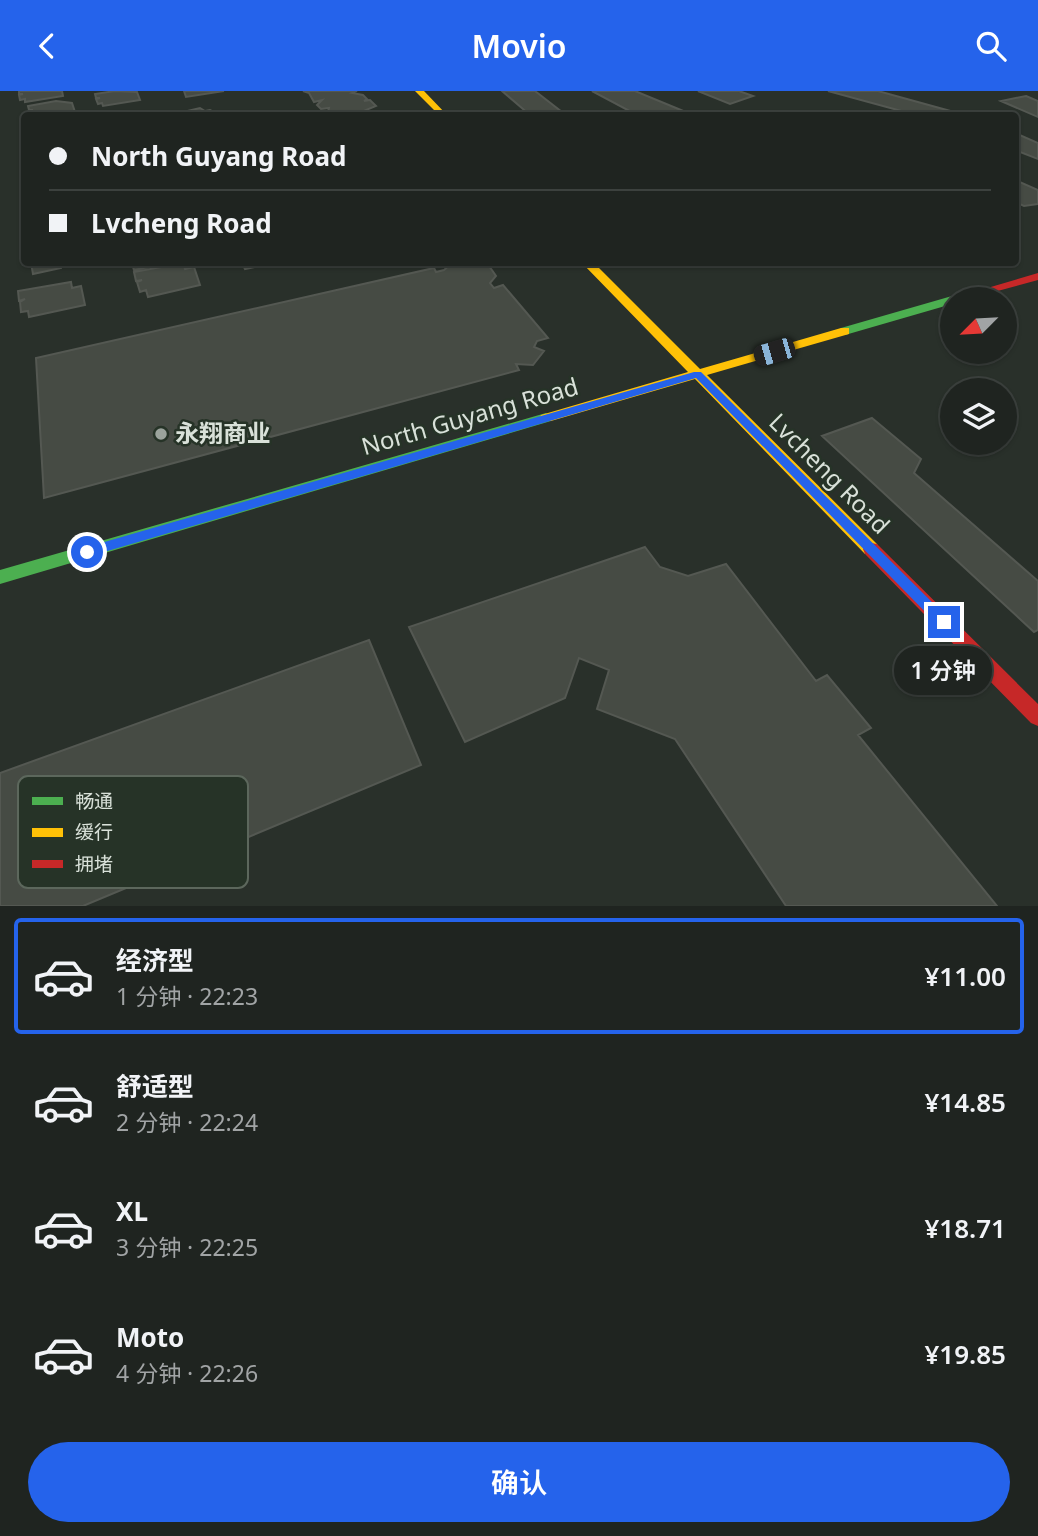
<!DOCTYPE html>
<html lang="zh">
<meta charset="utf-8">
<style>
:root{--surface:#1f2420;--page:#272c29;--text:#f1f3f6;--muted:#a1a4a5;--line:#3c413e;--accent:#2563eb}
body{margin:0;font-family:"Noto Sans","Noto Sans SC",sans-serif;background:var(--page);color:var(--text);height:100vh;display:flex;flex-direction:column;font-size:26px;white-space:nowrap}
*{box-sizing:border-box;margin:0}
p{font-size:23px;color:var(--muted)}
.icon{flex:none;width:38px;height:38px;fill:none;stroke:currentColor;stroke-width:2;stroke-linecap:round;stroke-linejoin:round}
.map{position:relative;height:815px;overflow:hidden}
.side{display:flex;flex-direction:column;background:var(--surface);flex:1}
.side>*{flex:none}
.top-card{position:absolute;left:21px;top:21px;width:998px;height:154px;border-radius:7px;box-shadow:0 2px 5px #0004,0 0 0 2px var(--line);display:grid;align-content:center;height:154px;padding:0 28px;background:var(--surface)}
.needle{width:46px;rotate:246deg}
.controls{position:absolute;left:940px;top:196px;display:grid;gap:14px}
.controls a{display:grid;place-items:center;width:77px;height:77px;border-radius:50%;background:var(--surface);box-shadow:0 2px 5px #0004,0 0 0 2px var(--line);font-size:35px}
.end{position:absolute;width:32px;height:32px;margin:-16px;border:9px solid #2563eb;background:#fff;box-shadow:0 0 0 4px #fff}
.from{border-radius:50%}
.bubble{position:absolute;height:49px;border-radius:24px;background:var(--surface);box-shadow:0 2px 5px #0004,0 0 0 2px var(--line);font-size:23px;font-weight:600;line-height:49px;text-align:center}
.car{position:absolute;width:21px;height:42px;margin:-21px -10px;border-radius:9px;box-shadow:0 0 5px 2px #0007;background:linear-gradient(#222 24%,#8ab4d8 0 40%,#222 0 76%,#8ab4d8 0 86%,#222 0)}
.top-card b{display:flex;align-items:center;gap:24px;height:66px;font-size:26px}
.top-card b+b{border-top:2px solid var(--line)}
.top-card i{width:18px;height:18px;background:var(--text)}
ul{padding:12px 0 0;list-style:none}
li{display:flex;align-items:center;gap:21px;height:116px;margin:0 14px 10px;padding:0 14px;border:4px solid transparent;border-radius:7px}
li div{flex:1}
li b{display:block;font-size:26px}
li em{font-style:normal;font-weight:600}
li.on{border-color:var(--accent)}
li>.icon{width:63px;height:63px;stroke-width:1.5}
.action{display:flex;gap:14px;margin-top:auto;padding:14px 28px}
.action a{flex:1;height:80px;border-radius:42px;background:var(--accent);color:#fff;font-size:28px;font-weight:600;line-height:80px;text-align:center}
header{display:flex;justify-content:space-between;align-items:center;height:91px;padding:0 28px;background:var(--accent);color:#fff;font-size:32px;font-weight:600}
.map>svg:first-child{display:block}
.building{fill:#464b44;stroke:#545852;stroke-width:2}
.lines{fill:none;stroke-linecap:round;stroke-linejoin:round}
.fast{fill:#4caf50;fill-rule:evenodd}
.slow{fill:#ffc107;fill-rule:evenodd}
.jam{fill:#c62828;fill-rule:evenodd}
.route{fill:#2563eb}
.poi-dot{fill:#9ba39c;stroke:#263327;stroke-width:2.5}
.labels{text-anchor:middle;stroke-width:5;stroke-linejoin:round;paint-order:stroke}
.street-label{font-size:24px;fill:#d9e1d9;stroke:#263327}
.poi-label{font-size:24px;font-weight:bold;fill:#d9e1d9;stroke:#263327;text-anchor:start}
.key{fill:#263327;stroke:#5c675c;stroke-width:2}
.key-label{font-size:19px;fill:#d9e1d9}
</style>
<header><svg class="icon" aria-label="back" viewBox="0 0 24 24"><path d="M15 5l-7 7 7 7"/></svg>Movio<svg class="icon" aria-label="search" viewBox="0 0 24 24"><circle cx="10" cy="10" r="6"/><path d="M15 15l6 6"/></svg></header>
<div class="map">
<svg width="1038" height="815" viewBox="0 0 1038 815">
<rect width="100%" height="100%" fill="#29302a"/>
<path class="building" d="M19,0h43l1,5 -38,6v-3l-5,1 -1,-5 4,-1h-4z
M115,0l22,1 3,8 -37,6 -1,-3 -4,1 -2,-5 4,-1h-4l-1,-4z
M184,0h40l-38,6z
M303,0h54l-5,2 11,2 4,4 -3,2 6,-1 6,6 -17,7 -32,2 -2,-2 3,-1 1,-4 -8,1 -4,-4 5,-5 -8,2 -5,-9z
M502,0h33l27,21 -32,3z
M592,0h43l58,24h-56z
M698,0h41l14,5 -23,8z
M828,0h50l87,24h-49z
M1026,5l12,5v16l-37,-16z
M56,10l16,2 3,9 -45,3 -1,-4 4,-1h-4l-1,-4z
M200,17l5,3 5,-1 10,5h-50z
M1015,42l23,10v16l-23,-9z
M1015,89l23,10v14l-14,2 -9,-4z
M31,172h39l-9,1v4l-28,6z
M125,172h43l-34,7 -2,-6 -6,2z
M183,172l2,6 9,-2 6,18 -52,12 -2,-7 -6,2 -3,-10 5,-2 -6,1 -2,-9z
M235,172h39l-29,6 -3,-6 -6,2z
M452,172h35l9,13 -6,7 4,5 9,-3 45,53 -11,3 -3,6 10,4 -11,14 -17,-1 3,6 -475,128 -8,-140 398,-90 2,4 8,-2z
M71,191l1,6 9,-2 4,19 -56,12 -1,-6 -7,1 -1,-10 5,-3 -6,2 -1,-10z
M872,327l49,41 -7,14 124,108v49l-4,2 -212,-196z
M645,456l15,20 28,9 38,-12 90,117 11,-6 44,53 -13,7 139,171h-211l-111,-167 -78,-30 12,-39 -30,-12 -14,40 -100,44 -56,-115z
M369,549l52,125 -338,141h-83v-133z"/>
<g class="lines">
<path class="fast" d="M952,205l5,3h-5v5l-107,31 -6,-4 2,-3z
M546,322l7,5 -2,3 -551,163v-14z"/>
<path class="slow" d="M415,0h9l23,24h-8z
M582,172h12l106,106 141,-41h8v6l-142,41 170,169 2,5 -2,5h-12l-170,-175 -144,42h-10l-2,-3 2,-3 147,-43z"/>
<path class="jam" d="M1038,182v7l-70,19h-16v3l-2,-3z
M871,452l6,1 161,160v22l-7,-3 -166,-169 -2,-5 2,-5z"/>
</g>
<path class="route" d="M694,281h7l247,246v8h-9l-243,-248 -609,179 -6,-5 6,-5z"/>
<circle class="poi-dot" cx="161" cy="343" r="7"/>
<g class="labels">
<g class="street-label">
<text transform="translate(470 326) rotate(-16)" y="8">North Guyang Road</text>
<text transform="translate(829 383) rotate(45)" y="8">Lvcheng Road</text>
</g>
<g class="poi-label">
<text x="175" y="351">永翔商业</text>
</g>
</g>
<rect x="18" y="685" width="230" height="112" rx="10" class="key"/>
<rect x="32" y="706" width="31" height="8" fill="#4caf50"/>
<rect x="32" y="737" width="31" height="9" fill="#ffc107"/>
<rect x="32" y="769" width="31" height="8" fill="#c62828"/>
<g class="key-label">
<text x="75" y="717">畅通</text>
<text x="75" y="748">缓行</text>
<text x="75" y="780">拥堵</text>
</g>
</svg>
<div class="controls">
<a><svg class="needle" viewBox="-14 -14 28 28"><path d="M0-13l5 13h-10z" fill="#e53935"/><path d="M0 13l5-13h-10z" fill="#a1a4a5"/></svg></a>
<a><svg class="icon" aria-label="layers" viewBox="0 0 24 24"><path d="M12 4l9 5-9 5-9-5zM3 14l9 5 9-5"/></svg></a>
</div>
<i class="end from" style="left:87px;top:461px"></i>
<i class="end" style="left:944px;top:531px"></i>
<div class="bubble" style="left:894px;top:555px;width:98px">1 分钟</div>
<i class="car" style="left:774px;top:261px;rotate:254deg"></i>
<div class="top-card">
<b><i class="from"></i>North Guyang Road</b>
<b><i></i>Lvcheng Road</b>
</div>
</div>
<section class="side">
<ul>
<li class="on"><svg class="icon" aria-label="car" viewBox="0 0 24 24"><path d="M5 17H2v-5l4-1 3-4h7l3 4 3 1v5h-3M9 17h6M6 11h13"/><circle cx="7" cy="17" r="2"/><circle cx="17" cy="17" r="2"/></svg><div><b>经济型</b><p>1 分钟 · 22:23</p></div><em>¥11.00</em></li>
<li><svg class="icon" aria-label="car" viewBox="0 0 24 24"><path d="M5 17H2v-5l4-1 3-4h7l3 4 3 1v5h-3M9 17h6M6 11h13"/><circle cx="7" cy="17" r="2"/><circle cx="17" cy="17" r="2"/></svg><div><b>舒适型</b><p>2 分钟 · 22:24</p></div><em>¥14.85</em></li>
<li><svg class="icon" aria-label="car" viewBox="0 0 24 24"><path d="M5 17H2v-5l4-1 3-4h7l3 4 3 1v5h-3M9 17h6M6 11h13"/><circle cx="7" cy="17" r="2"/><circle cx="17" cy="17" r="2"/></svg><div><b>XL</b><p>3 分钟 · 22:25</p></div><em>¥18.71</em></li>
<li><svg class="icon" aria-label="car" viewBox="0 0 24 24"><path d="M5 17H2v-5l4-1 3-4h7l3 4 3 1v5h-3M9 17h6M6 11h13"/><circle cx="7" cy="17" r="2"/><circle cx="17" cy="17" r="2"/></svg><div><b>Moto</b><p>4 分钟 · 22:26</p></div><em>¥19.85</em></li>
</ul>
<div class="action"><a>确认</a></div>
</section>
